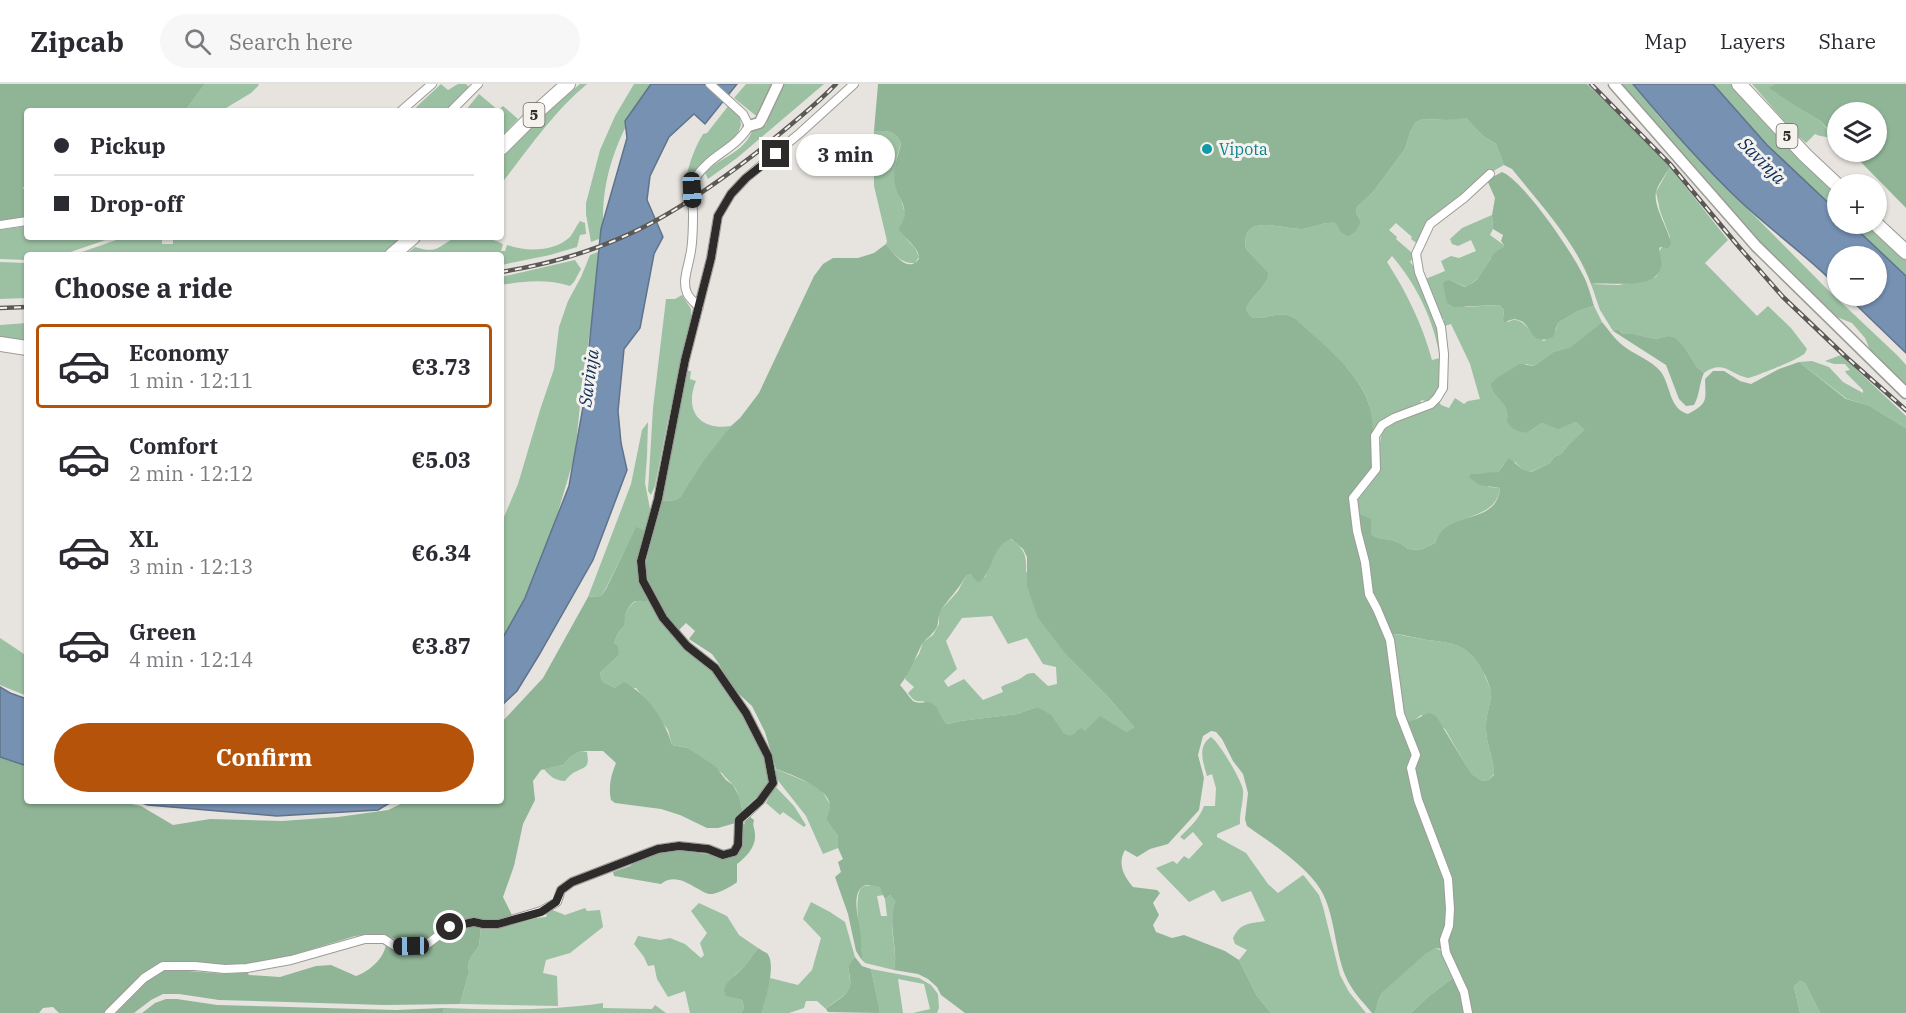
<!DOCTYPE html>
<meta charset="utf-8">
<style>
:root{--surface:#fff;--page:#f7f7f7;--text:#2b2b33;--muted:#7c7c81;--line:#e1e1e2;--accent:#b45309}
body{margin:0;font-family:"IBM Plex Serif",serif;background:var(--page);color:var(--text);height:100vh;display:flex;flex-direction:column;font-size:22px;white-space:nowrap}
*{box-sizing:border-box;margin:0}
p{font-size:20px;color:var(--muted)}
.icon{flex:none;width:33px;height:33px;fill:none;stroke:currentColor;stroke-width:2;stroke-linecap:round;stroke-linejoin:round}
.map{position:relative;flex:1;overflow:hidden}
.details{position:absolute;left:24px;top:168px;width:480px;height:552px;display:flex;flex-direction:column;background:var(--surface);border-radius:6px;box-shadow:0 2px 4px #0004}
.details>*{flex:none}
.hud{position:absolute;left:24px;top:24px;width:480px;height:132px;border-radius:6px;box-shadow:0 2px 4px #0004;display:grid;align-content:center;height:132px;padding:0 30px;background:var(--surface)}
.buttons{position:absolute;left:1827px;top:18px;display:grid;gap:12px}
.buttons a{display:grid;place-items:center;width:60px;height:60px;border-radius:50%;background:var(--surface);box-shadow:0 2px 4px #0004;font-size:30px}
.end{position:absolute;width:27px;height:27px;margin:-14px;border:8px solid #2d2c2a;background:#fff;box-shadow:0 0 0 3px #fff}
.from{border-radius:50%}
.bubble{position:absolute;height:42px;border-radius:21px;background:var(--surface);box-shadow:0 2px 4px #0004;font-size:20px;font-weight:800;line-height:42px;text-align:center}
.car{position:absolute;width:18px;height:36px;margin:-18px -9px;border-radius:8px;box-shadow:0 0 4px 2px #0007;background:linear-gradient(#222 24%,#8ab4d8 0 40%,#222 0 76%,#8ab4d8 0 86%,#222 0)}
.hud b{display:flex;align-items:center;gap:21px;height:57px;font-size:22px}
.hud b+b{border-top:2px solid var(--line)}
.hud i{width:15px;height:15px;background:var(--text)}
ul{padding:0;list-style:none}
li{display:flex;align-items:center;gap:18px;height:84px;margin:0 12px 9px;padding:0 18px;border:3px solid transparent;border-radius:6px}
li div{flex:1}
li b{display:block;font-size:22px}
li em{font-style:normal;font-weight:800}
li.current{border-color:var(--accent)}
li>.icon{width:54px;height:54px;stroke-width:1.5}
h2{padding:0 30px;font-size:27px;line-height:72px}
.button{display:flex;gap:12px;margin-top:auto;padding:12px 30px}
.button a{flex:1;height:69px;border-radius:36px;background:var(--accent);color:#fff;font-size:24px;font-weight:800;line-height:69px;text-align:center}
header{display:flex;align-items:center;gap:36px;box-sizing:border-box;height:84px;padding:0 30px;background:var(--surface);border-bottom:2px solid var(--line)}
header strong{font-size:28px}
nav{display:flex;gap:33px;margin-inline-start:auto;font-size:21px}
.search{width:420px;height:54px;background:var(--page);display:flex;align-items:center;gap:15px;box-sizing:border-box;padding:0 21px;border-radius:33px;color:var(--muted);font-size:22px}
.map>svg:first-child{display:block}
.green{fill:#9bc0a2;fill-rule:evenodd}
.forest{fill:#8fb596;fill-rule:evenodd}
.water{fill:#7791b3;stroke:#61738a;stroke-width:1.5}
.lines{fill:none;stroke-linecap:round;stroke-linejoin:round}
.minor-casing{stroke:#9e9b96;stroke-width:10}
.tertiary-casing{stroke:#9e9b96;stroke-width:13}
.primary-casing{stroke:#9e9b96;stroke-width:16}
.minor{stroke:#fff;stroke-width:8}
.tertiary{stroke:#fff;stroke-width:10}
.primary{stroke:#fff;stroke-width:14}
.rail-casing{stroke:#5a5956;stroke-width:4.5}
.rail{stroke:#f5f1ed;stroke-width:2;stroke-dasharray:7;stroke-linecap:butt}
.route{stroke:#2d2c2a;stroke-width:8}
.culture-dot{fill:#0f9aa8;stroke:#f5f1ed;stroke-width:2}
.labels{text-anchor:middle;stroke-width:6;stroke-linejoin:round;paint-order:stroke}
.shield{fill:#f5f1ed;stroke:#696764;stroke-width:1.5}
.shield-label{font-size:15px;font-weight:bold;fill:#2d2c2a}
.culture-label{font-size:16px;fill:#0d838f;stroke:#f5f1ed;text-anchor:start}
.water-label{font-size:18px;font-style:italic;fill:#0b2f5b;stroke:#f5f1ed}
</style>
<header>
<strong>Zipcab</strong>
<div class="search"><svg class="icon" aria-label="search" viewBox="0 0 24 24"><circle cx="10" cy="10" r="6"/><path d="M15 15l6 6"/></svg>Search here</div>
<nav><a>Map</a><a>Layers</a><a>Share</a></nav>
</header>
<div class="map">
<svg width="1906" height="929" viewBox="0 0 1906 929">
<rect width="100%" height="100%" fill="#e7e4df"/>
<path class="green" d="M205,0h53l1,1 -8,8 -30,18h-36z
M441,0l7,6 10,-6h8l4,4 -22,23h-36z
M580,0h7c-34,28 -59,66 -86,100v-25l40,-41z
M634,0h19c-34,44 -55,97 -49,153l-13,5 -5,-28v-11l14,-53 15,-34z
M746,0h30l-17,31h-4l-21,-17z
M779,0h45l-87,74 -29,21 -3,-6c15,-16 39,-20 47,-42l14,-6z
M1617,0h16l28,35 57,60 109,110 71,67 8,9v20l-35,-33 -6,-14 -13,-15 -15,-6 -2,1 -43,-40z
M1713,0h20l104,108v19l-70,-66z
M1752,0h23l-5,4 28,20 21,12 18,20c-8,-4 -14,-2 -22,-6l-9,9 -15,-14z
M479,10l19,16 5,-4 15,13 -17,18v-26h-36z
M729,21l10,9 2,11 -3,8 -5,8 -10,6 -33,44 -8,6c4,-21 9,-44 21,-63l4,-1z
M1454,34h12l17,18 13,8 8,21 -16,9 -57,48 -8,10 -4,13 -8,-6 1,-2 -16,-14 -7,7 8,7 -1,2 15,13 2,6 -3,4 5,6c8,18 18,37 23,56 5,16 10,54 2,69 -2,5 -6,7 -10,9l-8,-2 -2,2 2,2 -4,3c-23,9 -40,12 -40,42 -10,-10 -5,-36 -11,-50 -12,-31 -48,-57 -71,-80 -18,-12 -29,3 -45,-2l-5,-8c6,-14 21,-22 23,-36l-23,-24c-6,-38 38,-19 56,-20 10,-1 24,-8 33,-6l6,10 7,4c8,-4 10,-7 13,-15l-5,-9 1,-6 16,-15 32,-43 5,-17 6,-10 7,-3 23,1zM1392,172c25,29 42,65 48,102l-8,2c-10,-36 -25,-67 -45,-98z
M874,47c13,0 21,-1 27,12l-4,14 -3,21 11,35 -1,8 -5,10 16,17 4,9 -4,6c-14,1 -21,-9 -29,-19l1,-3 -13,-55z
M1670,83l58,73 -23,23 52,53 11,-10 23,22 16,21c-2,4 -2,5 -6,7 -5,4 -49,22 -53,22 -18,-3 -24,-19 -44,-5l-7,-6 -12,-19 -18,-12 -12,3 -21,-5h-11l-5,-5 -5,2 -13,-21 -9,-26 28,1 37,-8c6,-9 6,-16 3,-26l11,-14 -10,-26 -4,-19z
M1492,131l1,14 -3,6 14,10 -1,4 -13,10 -7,14 -13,12 -4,2 -16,-7 15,27 34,-2 5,5 -1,9 5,3c16,-9 22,15 36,19l12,-11 2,-7 20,-12 16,-5 8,16 -30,25 -19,5 -19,14 -8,-2 -22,39 4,6 1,6 18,18 15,-10 16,5 18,-6 10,8 -17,14 -8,10 -7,3 -4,6 -20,9 -8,-3 -7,-7 -11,2 -6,8 -3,1 -24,1 18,13 11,1c-4,36 -55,23 -65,55l-15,7 -12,-1c-16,-14 -24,-6 -37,-15l-1,-15 -16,-8 5,-17 18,-24 4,-34 3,-6 7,-9 48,-20 2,4 8,3 6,-10 9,6 4,-3 12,-2 -10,-35 -19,-40 -9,3 -1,-4 3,-1v-3l-4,1 -17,-40 22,-9 -4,-10 10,-5 8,2 17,-7 -5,-11 -13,6 -6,-2 -2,-5 12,-11z
M580,137l5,2 1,11 -6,1 -3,12 -27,8 -49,10v-10h-96l10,-8c27,9 25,-6 45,-10 15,-3 30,1 43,7l-2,7h4l2,-6c19,7 47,7 63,-8 4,-5 6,-11 10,-16z
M1851,140h19l36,34v18z
M27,142v11h87l-52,18h-35v5l-27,-1v-29z
M125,153h37v7h11v-7h231l-20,18h-311z
M598,168v24l-16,109 -7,70 -29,97 -13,34 -32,59v-121l17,-40 22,-74 14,-41 5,-42 9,-26 13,-24 9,-22z
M575,176l6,9 -7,13 -4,4c-23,-7 -45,-5 -69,-1v-8z
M0,178l27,1v35l-27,1z
M682,211l9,14v10l-23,101 -13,66 -4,9 -3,-4 5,-83 13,-109h9z
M27,239v21l-27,-4v-15z
M1841,271l65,61v12l-38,-23 -21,-6 -48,-37 13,-1 17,6 14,15 20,11v-3l-17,-17 -1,-2 5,-1 -5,-6h-11l-9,-3z
M688,287h3l-1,8 6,2c-12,29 3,50 35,45l-50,70 -5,4 -15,1 15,-83z
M648,338l-1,34 -2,27 5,26 -4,22 -10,-3 -30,60 -5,8 -13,1 43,-113 11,-54z
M1010,455c14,9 17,16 16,32l43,87 39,39 26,30 -8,5h-51l-5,5 -6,-4 -7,-9 -20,-17 -20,7 -57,7 -12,3c-8,-5 -17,-16 -25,-23 -8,1 -10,-1 -15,-8l6,-6 -9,-8 4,-12 10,-13 4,-12 10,-7 6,-11v-12l19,-21 8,-15 5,-2 14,3c6,-13 11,-33 25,-38zM992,532l16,28 19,-6 16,26 13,3 1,17 -9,2 -14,-13c-10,0 -10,5 -19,8 -5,2 -9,3 -14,6l2,5 -20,8 -19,-21 -16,8 -4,-6 13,-12 -11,-28 16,-23z
M648,516l20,31 18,15 12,5 50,60 15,36 6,33 -4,12 -5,7 -3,-2 -10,9 1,4 -5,3c-2,-9 -4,-21 -10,-28 -4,-5 -7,-6 -10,-11l-35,-26 -16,-3 -4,-15 -32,-42h-21l-13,-7 -2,-8 19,-18 -5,-12 4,-10 7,-8c-1,-10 2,-18 11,-24l10,1z
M1395,550c11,2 22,4 32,6 28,3 42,5 56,32 3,6 7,14 8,21 0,11 -5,21 -5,32 -1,17 8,33 8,49l-6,6 -6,1 -10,-7 -8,-12 -19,-33 -24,-14c-6,5 -9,8 -17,4l-13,-84z
M0,554l27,18v40l-27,-11z
M1211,653c8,5 31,44 32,53 1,11 -4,23 -3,34l-23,10v3l29,16 22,31 10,9 25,-18 2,2 14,18 4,12 17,68 9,17 17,21h-95l-14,-17 -18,-36 8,-10 -12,-6 -2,-6c8,-16 16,-14 32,-17l-14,-30 -29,11 -8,-12 -25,12 -33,-34 17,-7 4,3 7,-8 5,3 14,-15 -10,-12 -9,8 -4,-3c10,-10 19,-18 24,-31h11l1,-18 -4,-14 -5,2c-4,-14 -10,-30 4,-39z
M581,667l6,1c2,14 1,14 -10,19 -5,2 -9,6 -12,10 -9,0 -16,-5 -21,-12l19,-4 7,-8z
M776,685l38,16 8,6 9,15 -5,14 12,16v12l-15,6 -17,-38 -30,-38z
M775,702l19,20 12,19 -2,2 -21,-15 -3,3 -14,-12z
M872,801l8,3 4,7 -7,1 4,20h6l-2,-17 5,-4 7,6c-12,23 2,46 -3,69l-29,-7 -4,-4 2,-2c-3,-11 -9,-57 -3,-67 2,-5 7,-4 12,-5z
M811,818l19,10 15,10 10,35c-11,12 -4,16 -5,28 -2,12 -17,16 -24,24l-9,-8h-11l-2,7 -15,5h-27l8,-35 28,7 14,-15 9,-32 -18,-19z
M699,819l28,13 12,19 19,13 -14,19 -9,8 -8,21 15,4 2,8 -3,5h-51l-5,-22 -17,6 -11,-18 -3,-14 -6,1 -4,-9 -10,-13 4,-8 22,4 10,-2 15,6 16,14 3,-3 -4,-12 7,-10 -16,-22z
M585,824l2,3 13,-1 3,17 -33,26 -24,7 -3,13 14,3 1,30 -98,-2 9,-32 -1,-8 3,-7 8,-11 2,-19h21l33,-9 11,-1 1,-2 -3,-1 6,-5 15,6z
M1436,864c12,5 18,17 18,29l-25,19 -18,17h-36c3,-8 2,-12 7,-20l43,-40z
M871,885l48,9 12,7 7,9 1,14 -2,5h-24l17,-4 -6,-25 -26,-5 5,34h-24l1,-2z
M1800,897l5,2 15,30h-20l-6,-27z
M603,919v5l49,1 3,-4 11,8h-223l1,-5c53,2 106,3 159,-5z"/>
<path class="forest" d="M0,0h205l-20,27h-158v72l-4,5 4,6v24l-27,4z
M878,0h709l65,62 18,21c-4,7 -12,17 -14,25 -3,15 13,37 15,52l-3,4 -8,-1 -1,3c15,45 -44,31 -68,34 -16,-43 -50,-79 -79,-115l-8,-4 -8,-21 -13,-8 -17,-18 -20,2 -23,-1 -7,3 -6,10 -5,17 -32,43 -16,15 -1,6 5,9c-3,8 -5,11 -13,15l-7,-4 -6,-10c-9,-2 -23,5 -33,6 -18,1 -62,-18 -56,20l23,24c-2,14 -17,22 -23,36l5,8c16,5 27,-10 45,2 24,23 58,48 71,80 8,20 6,48 8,69l-15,19 -6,24 17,8v15c13,9 21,1 37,15l12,1 15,-7c11,-35 62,-16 65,-55l-21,-3 -10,-8 2,-3 27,-2 11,-14 13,11 9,3 19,-9 4,-6 7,-3 8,-10 16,-14 -9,-8 -18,7 -16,-6 -15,10c-10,-2 -15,-3 -20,-12 5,-18 -14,-22 -16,-37l7,-7 22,-13 14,2 19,-14 18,-5 31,-25c6,7 12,16 19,22 11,10 31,16 40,28 10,14 8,37 27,42 19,-11 18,-11 17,-35l8,-8h11l16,10 11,3 28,-15 20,-7 47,37 22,6 38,23v585h-86l-15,-30 -5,-2 -6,5 6,27h-389l18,-17 25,-19v-11l-13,-17 -5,-1 -11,6 -43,39c-5,8 -4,12 -7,20h-3c-10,-12 -21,-23 -27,-38 -10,-25 -10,-57 -22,-81 -12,-25 -53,-52 -76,-68l-2,-7 3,-26 -5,-19 -10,-13 -11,-22 -6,-7 -5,-1 -8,5 -5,19 6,23 -5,32 -31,34 -18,5 -13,8 -12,-7c-8,14 -1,26 8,37l24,3 3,3 -7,10 6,12 -6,10 3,7 16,6 12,-3 41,16 14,9 18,36 14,17h-306l-24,-18 -4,-8 -9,-8 -10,-5 -24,-4c5,-23 -8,-46 2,-69l-6,-6 -5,4 -5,-11c-5,-2 -13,-5 -18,-1 -12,10 -1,39 -1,52 0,6 0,11 2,18l-2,2 -5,-8 -8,-37 -13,-37 6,-5 -3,-10 5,-3 -5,-11v-12l-12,-16c1,-4 4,-10 4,-14 0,-18 -40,-32 -54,-37l-11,-37 -13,-26 -23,-21 -10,-21 -7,-10 -23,-15 6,-8 -9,-8 -8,8 -10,-10 -18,-32 -5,-23 16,-65 15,-1 5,-4 24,-37 26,-33 9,-8 19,-25 55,-117 9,-12 10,-6h25l16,-5 12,-9c6,7 19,27 30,18 4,-3 3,-5 2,-9 -4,-9 -13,-15 -19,-22v-3c15,-20 -5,-31 -5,-51 0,-12 5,-23 7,-34 -6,-13 -14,-12 -27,-12zM1011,455l12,10 4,8v29l11,32 31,40 39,39 26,30 -8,5 -26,-16 -15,15 -4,-3 -11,8 -6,-3 -13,-18 -14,-8 -20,7 -57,7 -12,3c-9,-5 -8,-15 -15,-20 -6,-4 -14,1 -20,-3 -4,-4 -9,-12 -13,-16 8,-9 16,-29 22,-41 4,-6 10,-8 15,-17 2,-6 1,-12 4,-17 9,-13 17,-20 25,-34l5,-2 6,8 4,-1c12,-12 12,-36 30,-42zM1395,550c11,1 21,4 32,6 28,3 42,5 56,32 4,6 7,14 8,21 0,11 -5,21 -5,32 -1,17 8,33 8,50l-6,5 -6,1 -10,-7 -8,-12 -28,-46 -7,-3c-10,3 -15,11 -25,6l-13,-84z
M1775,0h131v124l-55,-56h25v-40h-38l-1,26 -18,-18 -21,-12 -29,-20z
M1502,88c22,9 70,80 81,103 5,9 8,21 11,31l-16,5 -20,12 -5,14c-24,11 -20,-14 -35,-17 -4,-2 -9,1 -14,2l-1,-3 1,-9 -5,-5 -45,2 -7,-4 -4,-19 2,-3 5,-1 15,7c22,-8 22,-35 38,-39l1,-3 -3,-4 2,-6 -10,-6 -1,-14 3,-17 -8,-18z
M1618,245l5,5h11l21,5 12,-3 8,2 10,10 12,19 7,6c-5,11 -4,21 -10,32l-8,1 -7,-7 -13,-34 -53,-34z
M636,443l10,4 -5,50 7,19 -2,2 -11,-1c-8,6 -11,14 -10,24l-7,8 -4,10 4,4 1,8 -19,18 2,8 13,7 9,-6c23,12 41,38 48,63l16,3 28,19 10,13 7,5 6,11 4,17 -4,9 -21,6h-11l-27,-13 -19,-6 -46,-6 -4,-3c-3,-13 0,-25 5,-37l-13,-12h-22l-11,6 -7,8 -22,5 -8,11 2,19 -12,24 -9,42 -11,31 11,22 -9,2h-39l-44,22h-15l-26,-9h-9l-17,2 -85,26 -44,5 -62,-3 -60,49h-45l-6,-6 -10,1 -4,5h-39v-260l27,10v38h91l23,5 32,19 37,-6 72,2 56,-4 50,-7 19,-9h94v-78l42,-45 45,-81 13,-1 5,-7z
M749,732l5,4c-2,7 1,8 1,15 1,12 -9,22 -18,29v18c-4,4 -20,12 -26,12 -12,0 -32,-25 -50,-10l-47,-8 -1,-4 17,-6 15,-11 29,-6 44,7 23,-12c3,-11 0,-19 8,-28z
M461,843h20l-2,19 -8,11 -3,7 1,8 -9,32 -76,1 -165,-5 -40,-6h-16l-12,6 -17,13h-20l31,-31 17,-11h27l37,3 21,-2 2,3 31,2 36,-11 15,-1 25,11c14,-5 29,-18 30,-33l22,7h12l10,-5 17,-13z
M758,864c0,0 8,5 9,5 10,11 -2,47 -5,60h-21l3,-5 -2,-8 -16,-4 -2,-6 3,-7 17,-16z
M855,873l7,9 9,3 9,42 -1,2 -51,-1 -2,-3c8,-8 21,-11 24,-24 2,-12 -7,-16 5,-28z
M166,915h11l40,6 179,5 48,-2 -1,5h-301l13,-10z"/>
<path class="water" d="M651,0h86l-32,40 -11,-10 -25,23 -19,39 -3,24 16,37 -9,17 -14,74 -16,21 -6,62 3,32 6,27 -34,90 -54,95 -22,36 -16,15v-65l24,-43 44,-112 14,-79 18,-178 26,-91 -2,-17z
M1633,0h80l54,61 70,66 1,13h13l55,52v77l-59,-57h29v-40h-38l-1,30c-30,-30 -65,-55 -96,-84 -39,-37 -74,-77 -108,-118z
M0,603l10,6 17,6v67l-27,-9z
M136,717h257l-15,9 -101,6 -129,-11z"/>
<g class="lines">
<g class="minor-casing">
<path id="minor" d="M401,27l31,-27
M451,27l27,-27
M0,141l27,-4
M699,223c-4,-4 -10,-9 -12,-14 -5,-11 1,-26 3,-37 3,-13 3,-29 3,-42 0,-13 -4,-25 3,-37 14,-22 40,-28 53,-51l-6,-12 -33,-30
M109,929l35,-35 19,-12h32l30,3 22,-1 44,-8 74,-21h19l11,7 31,-1 24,-18 24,-5 9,2h15l43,-13 16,-9 4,-12 11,-8 86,-33 21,-3 29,3 15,6 11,-3 4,-7 1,-24 21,-20 13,-18 -5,-27 -22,-43 -31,-45 -28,-22 -24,-28 -20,-37 -2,-20 17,-62 27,-139 26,-102 7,-42 13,-22 15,-16 54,-45 54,-49
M1468,929l-4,-21 -18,-39 -2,-13 5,-14 1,-17 -2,-30 -30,-79 -7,-32 5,-13 -16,-41 -10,-74 -13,-31 -8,-15 -4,-32 -8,-31 -4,-33 23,-29 -1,-33 7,-11 12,-7 37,-14 6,-6 6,-10 1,-34 -3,-27 -22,-55 -3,-18 14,-30 34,-26 26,-24"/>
</g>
<g class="tertiary-casing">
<path id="tertiary" d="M1614,0l142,162 150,147
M749,42l10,-3 2,-3 17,-36"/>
</g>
<g class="primary-casing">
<path id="primary" d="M1739,0l66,71 33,31
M501,64l38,-38 29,-26
M1876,140l30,28
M392,171l21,-18
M0,260l27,4"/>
</g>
<use href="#minor" class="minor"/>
<use href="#tertiary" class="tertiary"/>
<use href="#primary" class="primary"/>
<g class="rail-casing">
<path id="rail" d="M1591,0l79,80 69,83 44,50 62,59 61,54
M501,188c106,-17 171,-54 255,-119 27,-22 56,-44 80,-69
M0,224l27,-1"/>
</g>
<use href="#rail" class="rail"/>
</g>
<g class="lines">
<path class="route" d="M450,843l24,-5 9,2h15l43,-12 15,-10 5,-12 11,-8 86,-33 21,-3 29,3 15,6 11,-3 4,-7 1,-25 21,-19 13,-18 -5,-27 -22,-43 -31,-45 -28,-22 -24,-28 -20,-37 -2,-20 17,-62 27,-139 26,-102 7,-42 13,-22 15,-16 30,-24"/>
</g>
<circle class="culture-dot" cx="1207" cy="65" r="6"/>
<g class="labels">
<g class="shield">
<rect x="523.5" y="19" width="21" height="24" rx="4.5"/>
<rect x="1776.5" y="40" width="21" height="24" rx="4.5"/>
</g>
<g class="shield-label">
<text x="534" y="36">5</text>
<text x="1787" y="57">5</text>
</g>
<g class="culture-label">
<text x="1219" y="71">Vipota</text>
</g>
<g class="water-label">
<text transform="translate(1762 77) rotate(45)" y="6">Savinja</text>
<text transform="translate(589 294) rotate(-82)" y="6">Savinja</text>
</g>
</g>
</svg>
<div class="buttons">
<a><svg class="icon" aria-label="layers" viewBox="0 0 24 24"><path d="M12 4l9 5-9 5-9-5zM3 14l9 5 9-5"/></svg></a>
<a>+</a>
<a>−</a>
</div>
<i class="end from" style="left:450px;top:843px"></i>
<i class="end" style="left:776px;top:70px"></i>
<div class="bubble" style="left:796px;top:50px;width:99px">3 min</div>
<i class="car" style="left:692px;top:106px;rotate:177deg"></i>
<i class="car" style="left:411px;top:862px;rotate:269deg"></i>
<div class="hud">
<b><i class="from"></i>Pickup</b>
<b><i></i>Drop-off</b>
</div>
<section class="details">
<h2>Choose a ride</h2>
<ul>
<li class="current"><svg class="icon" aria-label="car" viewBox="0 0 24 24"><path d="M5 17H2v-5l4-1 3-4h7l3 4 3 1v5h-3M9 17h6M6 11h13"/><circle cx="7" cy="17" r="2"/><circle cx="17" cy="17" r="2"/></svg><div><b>Economy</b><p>1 min · 12:11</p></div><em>€3.73</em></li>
<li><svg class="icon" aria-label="car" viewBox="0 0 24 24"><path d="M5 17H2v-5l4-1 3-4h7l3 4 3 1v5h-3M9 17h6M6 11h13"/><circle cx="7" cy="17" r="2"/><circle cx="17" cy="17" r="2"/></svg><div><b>Comfort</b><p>2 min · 12:12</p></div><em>€5.03</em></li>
<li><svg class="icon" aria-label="car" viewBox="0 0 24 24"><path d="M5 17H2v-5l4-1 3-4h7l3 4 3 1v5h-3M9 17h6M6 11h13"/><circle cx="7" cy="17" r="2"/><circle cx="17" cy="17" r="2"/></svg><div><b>XL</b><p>3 min · 12:13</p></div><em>€6.34</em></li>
<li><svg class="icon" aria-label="car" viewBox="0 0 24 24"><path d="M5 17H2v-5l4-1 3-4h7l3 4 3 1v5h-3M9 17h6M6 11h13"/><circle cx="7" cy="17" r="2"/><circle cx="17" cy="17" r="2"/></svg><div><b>Green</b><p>4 min · 12:14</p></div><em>€3.87</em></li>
</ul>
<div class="button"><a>Confirm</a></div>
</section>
</div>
